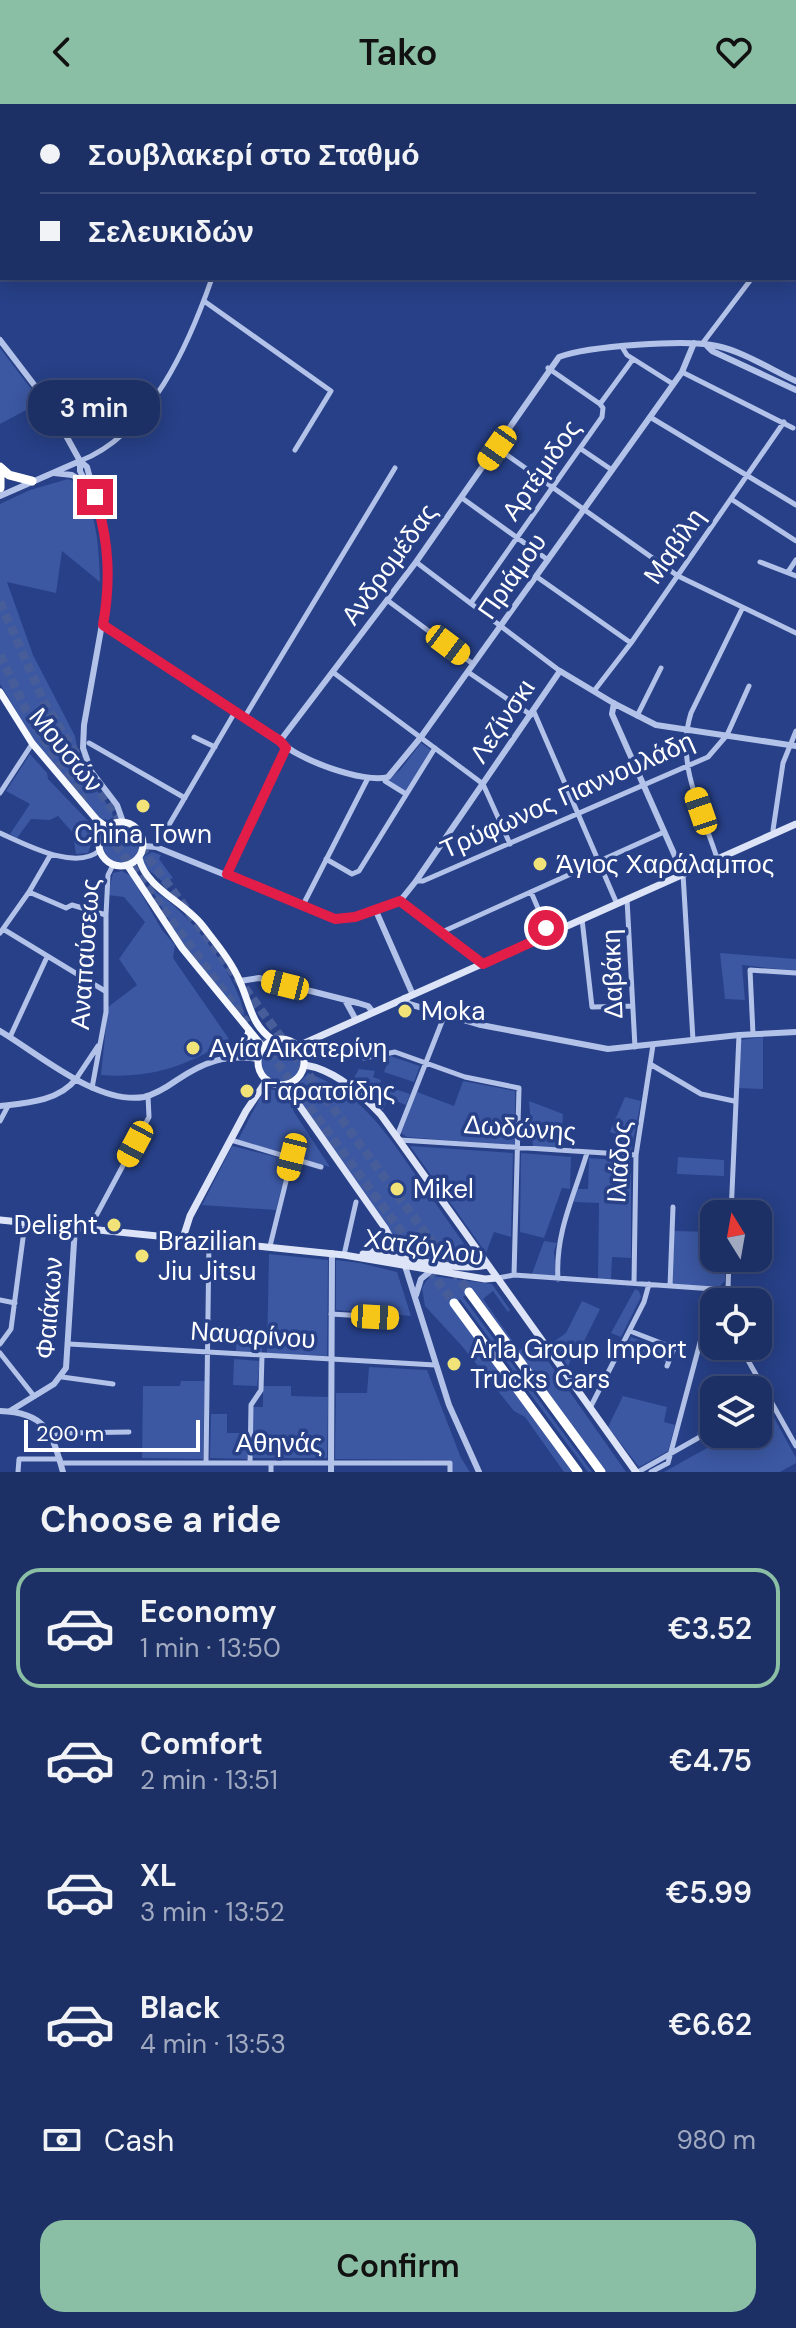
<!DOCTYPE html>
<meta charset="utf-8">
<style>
:root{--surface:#1d3065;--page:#25386b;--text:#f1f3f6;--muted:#a0a9bf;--line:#3b4b79;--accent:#8abfa5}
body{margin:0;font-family:"DM Sans",sans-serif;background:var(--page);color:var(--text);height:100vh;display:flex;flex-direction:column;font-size:30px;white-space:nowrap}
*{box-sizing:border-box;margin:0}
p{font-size:26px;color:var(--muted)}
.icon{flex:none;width:44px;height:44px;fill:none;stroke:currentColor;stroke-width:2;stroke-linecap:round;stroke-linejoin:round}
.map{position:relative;height:1368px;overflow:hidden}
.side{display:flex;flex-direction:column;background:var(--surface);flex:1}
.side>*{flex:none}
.banner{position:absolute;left:0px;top:0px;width:796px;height:176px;box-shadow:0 4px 20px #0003,0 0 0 2px var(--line);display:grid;align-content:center;height:176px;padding:0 40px;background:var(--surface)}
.needle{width:52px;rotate:349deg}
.fabs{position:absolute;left:700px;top:1096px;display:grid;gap:16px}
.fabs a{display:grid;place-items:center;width:72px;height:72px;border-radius:16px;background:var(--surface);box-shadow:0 4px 20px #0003,0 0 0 2px var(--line);font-size:40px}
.scale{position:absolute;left:24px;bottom:20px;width:176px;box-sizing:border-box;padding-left:8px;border:4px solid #fff;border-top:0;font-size:22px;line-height:28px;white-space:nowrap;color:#fff;-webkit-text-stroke:6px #274087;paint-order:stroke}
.end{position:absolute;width:36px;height:36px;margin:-18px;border:10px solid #e11d48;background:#fff;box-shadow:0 0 0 4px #fff}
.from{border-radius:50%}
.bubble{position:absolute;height:56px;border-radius:24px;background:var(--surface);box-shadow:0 4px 20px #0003,0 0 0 2px var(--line);font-size:26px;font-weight:600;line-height:56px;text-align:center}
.car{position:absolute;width:24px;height:48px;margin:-24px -12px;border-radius:10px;box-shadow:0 0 6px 2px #0007;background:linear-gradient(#f5c518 24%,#345 0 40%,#f5c518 0 76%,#345 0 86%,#f5c518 0)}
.banner b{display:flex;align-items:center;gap:28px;height:76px;font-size:30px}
.banner b+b{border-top:2px solid var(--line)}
.banner i{width:20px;height:20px;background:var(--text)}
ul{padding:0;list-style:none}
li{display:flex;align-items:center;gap:24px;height:120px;margin:0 16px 12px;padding:0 24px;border:4px solid transparent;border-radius:24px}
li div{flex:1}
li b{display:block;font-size:30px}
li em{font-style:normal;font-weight:600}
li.active{border-color:var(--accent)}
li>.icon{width:72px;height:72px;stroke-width:1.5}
h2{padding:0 40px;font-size:36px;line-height:96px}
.pay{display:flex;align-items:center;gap:20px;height:88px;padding:0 40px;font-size:30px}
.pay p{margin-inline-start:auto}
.primary-button{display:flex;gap:16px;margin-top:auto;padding:16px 40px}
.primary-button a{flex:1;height:92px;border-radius:24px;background:var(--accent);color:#111;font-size:32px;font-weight:600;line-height:92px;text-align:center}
header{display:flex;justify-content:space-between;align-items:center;height:104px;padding:0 40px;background:var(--accent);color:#111;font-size:36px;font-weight:600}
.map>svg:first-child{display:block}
.green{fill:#3c58a3}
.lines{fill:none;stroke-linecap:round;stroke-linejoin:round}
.motorway-tunnel{stroke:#475d99;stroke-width:9;stroke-dasharray:9 4.5;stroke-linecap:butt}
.minor{stroke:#b3c2e8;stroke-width:5}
.tertiary{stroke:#b3c2e8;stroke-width:6}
.secondary{stroke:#dde4f7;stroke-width:7}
.primary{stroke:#f5f7fe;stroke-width:7}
.motorway{stroke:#fff;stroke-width:9}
.route{stroke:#e11d48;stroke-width:10}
.poi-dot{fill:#f1e378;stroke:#274087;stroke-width:3}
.labels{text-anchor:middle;stroke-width:7;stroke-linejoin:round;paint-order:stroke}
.street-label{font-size:26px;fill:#fff;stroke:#274087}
.poi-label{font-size:26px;fill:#fff;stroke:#274087;text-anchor:start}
</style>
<header><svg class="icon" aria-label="back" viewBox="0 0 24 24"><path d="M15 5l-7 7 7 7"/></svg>Tako<svg class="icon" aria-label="heart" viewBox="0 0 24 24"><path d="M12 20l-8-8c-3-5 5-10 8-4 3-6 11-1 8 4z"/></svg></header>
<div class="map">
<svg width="796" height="1368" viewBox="0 0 796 1368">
<rect width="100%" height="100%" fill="#274087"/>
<path class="green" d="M0,244l41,54 -41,22z
M68,375l10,4c19,27 21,66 22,99l-38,-31 -6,42 -49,-11 26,73 42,81 6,32 31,43 1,6 -4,3 -8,-1 -64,-74 -37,-61v-180l30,-14z
M421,639l10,7 -25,41 -18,-11 12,-10z
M30,650l17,19 1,6 48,50 -8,24 -12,1 -3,-21 -15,-17 -8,4 -19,-1 -14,19 -7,-4 20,-30 -24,-13z
M103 740a18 18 0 1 1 36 0a18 18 0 1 1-36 0Z
M152,748l9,3 -2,4 14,19 -9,5 -20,-17 -2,-8z
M122,767l9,5 31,54 13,15 -2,13 56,81c-40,27 -79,40 -128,36l7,-68 29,-22 -18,-26 26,-37 -21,-25 -16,-2 5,-22z
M152,786c36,19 87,87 93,127 -41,-33 -68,-82 -93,-127z
M720,849l76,6v12l-54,-6 3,35 -20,-1z
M763,933v52l-26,-1 4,-48z
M262 959a19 19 0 1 1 38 0a19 19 0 1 1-38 0Z
M390,952l30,10 -6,16 -30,-10z
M359,965l16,2 -2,6 8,3 -1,4 30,10 -4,11 -18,-7 -5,12 -32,-27z
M308,969c54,21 77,58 109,104 19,27 38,54 57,81v6l-4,2 -65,-11 -21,-35 -82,-115 -8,-16z
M463,977l52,10v55l-108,-9 -6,-4 16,-41 37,14z
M269,985l15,3 4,4 6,16 36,55 -92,-27 24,-46z
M625,993l16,4 -10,50 -13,-1 5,-13 -13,-5z
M529,997l34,13 -2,35 -28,-2z
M232,1042l52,13 3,6 -11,45 -74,-5z
M410,1042l103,7 -2,84 -17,-5 -8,21z
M521,1049l50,4 -1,32 -8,-1 -18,50 -24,-6z
M678,1053l46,3v16l-47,-2z
M589,1054l42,3v97l-19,-1 -1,24 -13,-1 1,-77 -25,-1 1,-13h13z
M674,1127l40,1v26h11v23l-7,7 -47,-3z
M544,1137l13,2 -3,8 2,25 -24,-2z
M269,1150l59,6 -1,96 -60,-3z
M336,1156l24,3 37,9 14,44 -75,-6z
M432,1172l60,8 18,26 -2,2 -15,-21 -10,8 36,51 15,-9 92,131h-21l-132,-183 -10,8 129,175h-4l-128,-173 -9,7 121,166h-8l-39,-55 -11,-6 -53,-66 -36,-39 -3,-18 4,-7z
M635,1185l4,2 2,6 -20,40 -10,-4z
M582,1197l18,8 -22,44 -3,-1 -7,14 -16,-23 14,-10z
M237,1223l26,1 -1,25 -26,-2z
M631,1233l39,14 -4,11 -41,-15z
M234,1255l26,2 -3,25 -24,-1z
M369,1263l58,3 34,88 9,14h-19v-12l-116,-1 1,-66h31z
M730,1276l6,10h-22v35l-17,10 11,-53z
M181,1277h24l-2,78 -61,-1 1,-72h37z
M263,1282h28v10l37,1 -1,61h-74v-51h10z
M623,1292l44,11 -3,15 11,3 -7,26 -29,16 -31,-40z
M771,1308l25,46v5l-16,9h-116l68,-38h26v-14z
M211,1310h16v19h20v26l-37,-1z"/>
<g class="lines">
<path class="motorway-tunnel" d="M0,498l45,102 57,91 367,497
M0,551l28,59 56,87
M99,718l148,201
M261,937l193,262"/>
<path class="minor" d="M327,2l2,-2
M598,2l2,-2
M794,116l2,-3
M204,197l127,90 -36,59
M702,240l50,-66
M622,243l5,8 46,29
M548,264l52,36
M682,268l111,56
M650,313l146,88
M497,344l181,128 118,57
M581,345l31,21
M80,357c70,-27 109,-117 132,-183
M462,394l86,62
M731,395l65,42
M416,458l144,109
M760,458l36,14
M788,468l8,-12
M537,473l94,66
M387,496l86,64
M471,499l131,-186 1,-9 -3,-4 33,-45
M468,568l63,43
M334,569l149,111 27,60
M594,587l37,-48 153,-221
M534,608l83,192
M637,612l24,-48
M244,614l151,-250
M194,633l21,10
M89,639l96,55
M384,674l1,3 21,13
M0,689l32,-49
M773,726l10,-67 13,-32
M0,729c25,11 76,39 100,17
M156,743l79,-135
M717,754c-15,-47 -42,-95 -26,-145l51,-104
M326,755l26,15 7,-3 76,-123
M227,770l59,-126
M683,770l10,166
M416,777h7l285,-124 19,-22 22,-49
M29,788l37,16 6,-3 34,10
M531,788l18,42
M627,795l8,148
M303,801l65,-127
M582,815l10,88 41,-1
M3,825l102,62
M442,828l222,-100
M0,829l29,-41 22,-38
M753,930l-3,-64 46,3
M10,933l37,-80
M364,954l31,-6 70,25 54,11 -5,187
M650,960l51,30 33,7
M76,975l22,-33
M92,984l14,-76v-97l2,-40 5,-10
M0,1017l8,-15
M397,1032l48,-122
M231,1036l90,27
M400,1036l236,15
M731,1110l8,-179
M89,1125l60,-112 -1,-21
M270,1142l22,-89
M344,1151l12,-53
M729,1154l-1,32 3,12
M498,1174l16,-3 214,15
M558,1175c-3,-46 16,-83 29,-126
M634,1179l2,-128 17,-110
M670,1182l3,-79
M0,1196l15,3
M331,1210l66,4
M630,1227l44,17 -7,18
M0,1240l11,-15 14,-106
M69,1240l366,21
M740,1242l56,100
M0,1249l34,43
M62,1273l51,7
M758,1300l11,-6
M590,1304l54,-106 5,-18
M53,1332l13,-3 63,-1
M61,1359h389v9
M206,1359l3,-223
M250,1359l1,-58 10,-15 1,-34
M18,1368l1,-13h41
M271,1368v-9
M638,1368l76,-43
M651,1368l17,-9 46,-173"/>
<path class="tertiary" d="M0,2v-2
M0,236l48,63 32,58 7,6 16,60 6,58 -25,140 -1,23 8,23 26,34 6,17
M707,242l5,5 84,39
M80,357v10l5,10
M54,369l18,2 15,9
M0,392l80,-35
M103,521l177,116c15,18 85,43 108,36l33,-40 229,-320 32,-45 12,-29
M614,599l-2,11 71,160
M280,637l136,-179 143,-205c29,-11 128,-18 158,-11 25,5 55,24 79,35
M144,742l12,1 179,72 20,-2 45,-16 16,-20 144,-210 55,33 41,21 140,21
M400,797l83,63
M376,807l37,84
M240,877l19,-3 99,25 10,3 5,6
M404,894l5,6 72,21 127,24 131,-14 57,-3
M345,896l11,20
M0,927c39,23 97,74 144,66 12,-3 23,-10 33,-17 27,-18 48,-26 81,-21
M0,1002c27,-3 59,-5 76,-27
M405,1162l44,139 30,67
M416,1191l5,-16 11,-9
M0,1307c46,1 52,22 63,61
M10,1307l44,-27 12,-16 9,-141
M331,1368l1,-219"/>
<path class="secondary" d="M298,942l498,-222
M305,961c30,5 56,28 76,50l255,357
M285,981l100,143 20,38
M0,1116l344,35 141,24 12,-1
M183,1134l7,-22 56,-105 21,-31
M372,1149l11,-10 2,-12
M363,1150c40,0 87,19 125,11"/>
<path class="primary" d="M0,588l32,51 65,77 10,7
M99 740a22 22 0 1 1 44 0a22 22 0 1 1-44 0Z
M139,754c7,30 45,44 63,67 13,17 30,37 38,57 10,22 11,43 33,58
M128,762l54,82 81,99
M258 958a23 23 0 1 1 46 0a23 23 0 1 1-46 0Z
M236,952l9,-9 4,-17"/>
<path class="motorway" d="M0,363l9,8 23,6
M0,370v14
M469,1188l132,180
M454,1199l124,169"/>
</g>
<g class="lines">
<path class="route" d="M95,393c14,43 16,83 8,128l177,116 6,7 -59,126 108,45 20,-2 45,-16 83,63 66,-30 -3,-6"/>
</g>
<g class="poi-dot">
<circle cx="143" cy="702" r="8"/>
<circle cx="540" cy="760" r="8"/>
<circle cx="405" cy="907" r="8"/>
<circle cx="193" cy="944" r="8"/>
<circle cx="247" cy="987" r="8"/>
<circle cx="397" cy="1085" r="8"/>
<circle cx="114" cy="1121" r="8"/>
<circle cx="142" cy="1152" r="8"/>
<circle cx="454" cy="1260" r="8"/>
</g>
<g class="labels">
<g class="street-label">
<text transform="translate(541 366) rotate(-55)" y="9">Αρτέμιδος</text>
<text transform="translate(674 442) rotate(-55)" y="9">Μαβίλη</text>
<text transform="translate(389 460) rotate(-54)" y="9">Ανδρομέδας</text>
<text transform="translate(512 472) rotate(-55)" y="9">Πριάμου</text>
<text transform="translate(502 617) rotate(-56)" y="9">Λεζίνσκι</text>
<text transform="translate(66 646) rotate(51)" y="9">Μουσών</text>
<text transform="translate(567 691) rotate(-24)" y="9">Τρύφωνος Γιαννουλάδη</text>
<text transform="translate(85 850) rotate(-86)" y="9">Αναπαύσεως</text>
<text transform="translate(612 870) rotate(-92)" y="9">Δαβάκη</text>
<text transform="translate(520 1024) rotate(4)" y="9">Δωδώνης</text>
<text transform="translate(619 1058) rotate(-86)" y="9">Ιλιάδος</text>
<text transform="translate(424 1143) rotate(9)" y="9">Χατζόγλου</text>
<text transform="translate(49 1204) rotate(-85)" y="9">Φαιάκων</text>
<text transform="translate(253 1231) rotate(4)" y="9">Ναυαρίνου</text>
<text x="279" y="1348">Αθηνάς</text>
</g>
<g class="poi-label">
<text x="143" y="739" text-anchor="middle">China Town</text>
<text x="556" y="769">Άγιος Χαράλαμπος</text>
<text x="421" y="916">Moka</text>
<text x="209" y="953">Αγία Αικατερίνη</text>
<text x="263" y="996">Γαρατσίδης</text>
<text x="413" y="1094">Mikel</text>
<text x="98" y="1130" text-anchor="end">Delight</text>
<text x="158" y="1146">Brazilian<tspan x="158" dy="30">Jiu Jitsu</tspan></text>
<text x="470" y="1254">Arla Group Import<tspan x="470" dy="30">Trucks Cars</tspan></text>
</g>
</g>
</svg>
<div class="fabs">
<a><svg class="needle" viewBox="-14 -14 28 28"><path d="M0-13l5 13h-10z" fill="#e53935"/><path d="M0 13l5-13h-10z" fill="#a0a9bf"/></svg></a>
<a><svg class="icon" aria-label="locate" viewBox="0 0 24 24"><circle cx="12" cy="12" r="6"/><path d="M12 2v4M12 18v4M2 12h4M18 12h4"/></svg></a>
<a><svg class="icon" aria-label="layers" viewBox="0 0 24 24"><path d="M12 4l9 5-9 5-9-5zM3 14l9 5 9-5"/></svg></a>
</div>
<div class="scale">200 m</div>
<i class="end from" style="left:546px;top:824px"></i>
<i class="end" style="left:95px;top:393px"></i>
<div class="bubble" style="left:28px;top:276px;width:132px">3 min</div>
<i class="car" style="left:497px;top:344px;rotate:215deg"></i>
<i class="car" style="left:448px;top:541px;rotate:127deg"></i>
<i class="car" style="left:701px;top:707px;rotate:341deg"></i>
<i class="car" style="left:285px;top:881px;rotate:284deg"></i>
<i class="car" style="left:135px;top:1040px;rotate:208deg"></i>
<i class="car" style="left:292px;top:1053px;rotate:194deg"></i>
<i class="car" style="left:375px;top:1213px;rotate:93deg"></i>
<div class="banner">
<b><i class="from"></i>Σουβλακερί στο Σταθμό</b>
<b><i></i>Σελευκιδών</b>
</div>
</div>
<section class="side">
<h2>Choose a ride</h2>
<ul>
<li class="active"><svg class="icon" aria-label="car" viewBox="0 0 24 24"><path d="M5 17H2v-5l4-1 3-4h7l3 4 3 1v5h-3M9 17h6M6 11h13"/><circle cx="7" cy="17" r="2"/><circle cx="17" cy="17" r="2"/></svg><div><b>Economy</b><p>1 min · 13:50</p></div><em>€3.52</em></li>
<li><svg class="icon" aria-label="car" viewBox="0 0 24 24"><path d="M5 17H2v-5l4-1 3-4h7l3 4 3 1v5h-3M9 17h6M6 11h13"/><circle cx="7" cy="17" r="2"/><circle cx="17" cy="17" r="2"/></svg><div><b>Comfort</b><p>2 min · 13:51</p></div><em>€4.75</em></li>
<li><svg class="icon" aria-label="car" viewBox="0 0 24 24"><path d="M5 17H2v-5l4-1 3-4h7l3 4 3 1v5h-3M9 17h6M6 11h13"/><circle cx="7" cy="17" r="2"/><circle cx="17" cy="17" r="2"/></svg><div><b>XL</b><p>3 min · 13:52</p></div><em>€5.99</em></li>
<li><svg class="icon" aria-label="car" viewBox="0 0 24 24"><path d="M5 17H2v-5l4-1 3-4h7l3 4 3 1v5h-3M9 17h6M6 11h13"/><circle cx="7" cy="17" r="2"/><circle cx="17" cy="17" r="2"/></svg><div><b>Black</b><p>4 min · 13:53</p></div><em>€6.62</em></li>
</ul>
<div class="pay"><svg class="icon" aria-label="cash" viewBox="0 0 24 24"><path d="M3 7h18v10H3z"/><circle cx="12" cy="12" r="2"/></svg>Cash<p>980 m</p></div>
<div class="primary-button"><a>Confirm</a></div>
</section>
